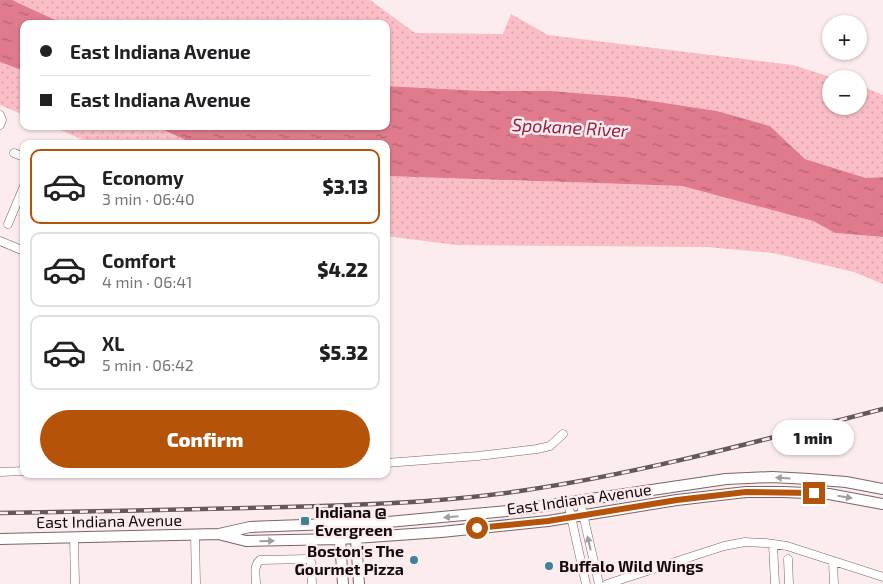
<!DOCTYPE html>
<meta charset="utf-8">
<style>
:root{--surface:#fff;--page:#f2f2f2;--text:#202124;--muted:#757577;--line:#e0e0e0;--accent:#b45309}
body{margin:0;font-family:"Exo 2",sans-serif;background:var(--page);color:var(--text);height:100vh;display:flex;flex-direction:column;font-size:19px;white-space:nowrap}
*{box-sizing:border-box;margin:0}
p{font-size:16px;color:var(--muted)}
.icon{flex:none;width:28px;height:28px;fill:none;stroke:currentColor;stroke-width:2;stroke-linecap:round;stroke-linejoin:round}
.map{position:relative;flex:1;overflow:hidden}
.panel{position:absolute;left:20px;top:140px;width:370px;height:338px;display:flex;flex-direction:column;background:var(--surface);border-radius:10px;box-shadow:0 1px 4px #0004}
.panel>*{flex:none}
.top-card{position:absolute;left:20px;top:20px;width:370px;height:110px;border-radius:10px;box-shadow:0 1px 4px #0004;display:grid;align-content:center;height:110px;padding:0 20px;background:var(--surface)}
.buttons{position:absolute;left:822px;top:15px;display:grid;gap:10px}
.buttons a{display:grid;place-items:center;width:45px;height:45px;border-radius:50%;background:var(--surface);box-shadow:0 1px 4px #0004;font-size:25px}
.end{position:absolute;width:22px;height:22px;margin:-11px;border:6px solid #b45309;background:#fff;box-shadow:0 0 0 2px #fff}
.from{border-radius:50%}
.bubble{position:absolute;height:35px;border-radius:18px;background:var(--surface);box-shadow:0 1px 4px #0004;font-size:16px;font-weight:800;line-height:35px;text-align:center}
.top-card b{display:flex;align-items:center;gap:18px;height:48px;font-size:19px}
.top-card b+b{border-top:1px solid var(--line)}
.top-card i{width:12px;height:12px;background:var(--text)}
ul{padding:9px 0 0;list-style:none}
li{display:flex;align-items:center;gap:15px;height:75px;margin:0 10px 8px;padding:0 10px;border:2px solid var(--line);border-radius:10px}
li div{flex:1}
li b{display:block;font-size:19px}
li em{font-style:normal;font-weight:800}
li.active{border-color:var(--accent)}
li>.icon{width:45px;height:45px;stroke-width:1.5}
.cta{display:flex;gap:10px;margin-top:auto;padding:10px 20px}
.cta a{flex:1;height:58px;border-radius:30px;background:var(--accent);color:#fff;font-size:20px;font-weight:800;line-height:58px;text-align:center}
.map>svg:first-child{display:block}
.grass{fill:url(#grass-dots)}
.water{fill:url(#water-ripples)}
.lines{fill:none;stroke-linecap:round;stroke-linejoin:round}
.minor-casing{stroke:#7a6467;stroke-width:9}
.major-casing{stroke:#7a6467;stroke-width:12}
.minor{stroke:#fff;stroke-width:8}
.major{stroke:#fff;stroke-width:10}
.rail-casing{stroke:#625759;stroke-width:4.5}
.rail{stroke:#fcecee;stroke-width:2.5;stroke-dasharray:8;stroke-linecap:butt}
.oneway{fill:#a19d9e}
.route{stroke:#b45309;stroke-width:6}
.poi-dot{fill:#418194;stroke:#fcecee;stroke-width:2}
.labels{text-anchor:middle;stroke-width:5;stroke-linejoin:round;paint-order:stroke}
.street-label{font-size:16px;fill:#130a0c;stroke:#fcecee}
.poi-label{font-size:16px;font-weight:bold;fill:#130a0c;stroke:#fcecee;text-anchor:start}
.water-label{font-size:18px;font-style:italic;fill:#941d40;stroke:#fcecee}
</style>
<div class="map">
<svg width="883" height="584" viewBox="0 0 883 584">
<defs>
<pattern id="grass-dots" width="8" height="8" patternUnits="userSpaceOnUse" patternTransform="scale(1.25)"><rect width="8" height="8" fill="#fbbec6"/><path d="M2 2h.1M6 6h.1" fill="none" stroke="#d6a2a9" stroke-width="1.8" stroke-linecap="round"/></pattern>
<pattern id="water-ripples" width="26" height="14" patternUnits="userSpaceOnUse" patternTransform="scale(1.25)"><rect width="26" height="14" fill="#df7b8c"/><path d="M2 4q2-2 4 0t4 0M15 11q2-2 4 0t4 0" fill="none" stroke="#b46371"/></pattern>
</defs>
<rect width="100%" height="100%" fill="#fcecee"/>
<path class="grass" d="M12,0h358l45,33 88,1 8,-20 37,21 245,30 44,14h-6v27h28v-21l24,10v82l-17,1 -61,-19 -35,-33 -53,-15 -91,-14 -75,-6h-66l-99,-5v-62h-322z
M0,62l24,9v44l-24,-10z
M51,126h104l39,18h-101z
M386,176l296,10 131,35 22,12 48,4v47l-29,-12 -81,-19 -66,-6 -251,-2 -70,-9z"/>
<path class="water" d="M0,0h12l52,24h-40v47l-24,-9z
M386,86l99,5h66l75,6 91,14 53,15 35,33 61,19 17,-1v60l-48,-4 -22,-12 -131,-35 -296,-10v-32h-192l-39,-18h231z"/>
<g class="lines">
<g class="minor-casing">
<path id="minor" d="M0,115l2,5 -2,5
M14,153l10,4
M8,224l16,-38
M0,241l24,10
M386,463l92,-7 59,-7 13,-3 13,-12
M0,472l24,-1
M580,501l19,83
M568,503l18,81
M195,535l1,49
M74,537l1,47
M773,544l2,40
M788,559l1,25
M833,562l1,22
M256,584c0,-8 -3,-18 4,-24l48,-1 3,3 1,22
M607,584l117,-38 21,-4 21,1 21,3 96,31"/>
</g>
<g class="major-casing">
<path id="major" d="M355,523l4,61
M339,524l4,60
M222,535l24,6 94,-2 101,-7 107,-11 129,-21 69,-8h38l45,2 54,10
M0,539l219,-5 31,-7 138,-5 129,-12 209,-31 46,-2 37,2 37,3 37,7"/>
</g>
<use href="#minor" class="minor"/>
<use href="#major" class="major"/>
<g class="rail-casing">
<path id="rail" d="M0,513c82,-1 165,-3 247,-5 91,-2 183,-4 273,-17 123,-18 243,-51 363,-82"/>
</g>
<use href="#rail" class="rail"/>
</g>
<defs><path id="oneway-solid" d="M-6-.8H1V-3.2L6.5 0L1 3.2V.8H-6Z" transform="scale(1.25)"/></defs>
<g class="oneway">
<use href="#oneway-solid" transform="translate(783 478) rotate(-177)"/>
<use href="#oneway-solid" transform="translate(845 497) rotate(9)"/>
<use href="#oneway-solid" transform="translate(451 517) rotate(175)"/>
<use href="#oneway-solid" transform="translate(267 541) rotate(-2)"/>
<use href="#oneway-solid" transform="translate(589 543) rotate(-103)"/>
</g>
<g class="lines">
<path class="route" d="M477,528l71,-7 129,-21 69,-8 68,1"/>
</g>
<g class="poi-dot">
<rect x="300" y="516" width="10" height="10" rx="2.5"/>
<circle cx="414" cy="560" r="5"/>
<circle cx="549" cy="566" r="5"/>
</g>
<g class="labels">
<g class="street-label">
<text transform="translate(579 499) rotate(-8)" y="6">East Indiana Avenue</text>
<text transform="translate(109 521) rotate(-1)" y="6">East Indiana Avenue</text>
</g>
<g class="poi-label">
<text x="315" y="518">Indiana @<tspan x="315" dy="18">Evergreen</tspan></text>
<text x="404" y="557" text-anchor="end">Boston's The<tspan x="404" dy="18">Gourmet Pizza</tspan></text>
<text x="559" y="572">Buffalo Wild Wings</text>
</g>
<g class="water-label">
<text transform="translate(570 128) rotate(3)" y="6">Spokane River</text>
</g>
</g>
</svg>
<div class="buttons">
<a>+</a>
<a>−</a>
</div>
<i class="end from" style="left:477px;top:528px"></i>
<i class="end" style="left:814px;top:493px"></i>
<div class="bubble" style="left:772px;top:420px;width:82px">1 min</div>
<div class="top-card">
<b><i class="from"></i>East Indiana Avenue</b>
<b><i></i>East Indiana Avenue</b>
</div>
<section class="panel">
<ul>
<li class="active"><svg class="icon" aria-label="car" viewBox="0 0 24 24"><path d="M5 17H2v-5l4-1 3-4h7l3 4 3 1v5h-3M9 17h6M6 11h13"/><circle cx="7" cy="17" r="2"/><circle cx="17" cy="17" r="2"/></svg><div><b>Economy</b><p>3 min · 06:40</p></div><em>$3.13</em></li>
<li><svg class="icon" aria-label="car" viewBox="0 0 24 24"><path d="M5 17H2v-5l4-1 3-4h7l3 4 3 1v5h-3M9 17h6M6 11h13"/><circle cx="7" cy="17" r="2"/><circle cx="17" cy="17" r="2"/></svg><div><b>Comfort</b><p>4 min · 06:41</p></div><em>$4.22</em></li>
<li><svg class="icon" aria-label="car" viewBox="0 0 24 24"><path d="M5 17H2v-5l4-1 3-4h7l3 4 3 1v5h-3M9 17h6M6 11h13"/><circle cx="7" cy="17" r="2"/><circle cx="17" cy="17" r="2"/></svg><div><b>XL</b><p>5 min · 06:42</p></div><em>$5.32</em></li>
</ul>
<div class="cta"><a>Confirm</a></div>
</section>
</div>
